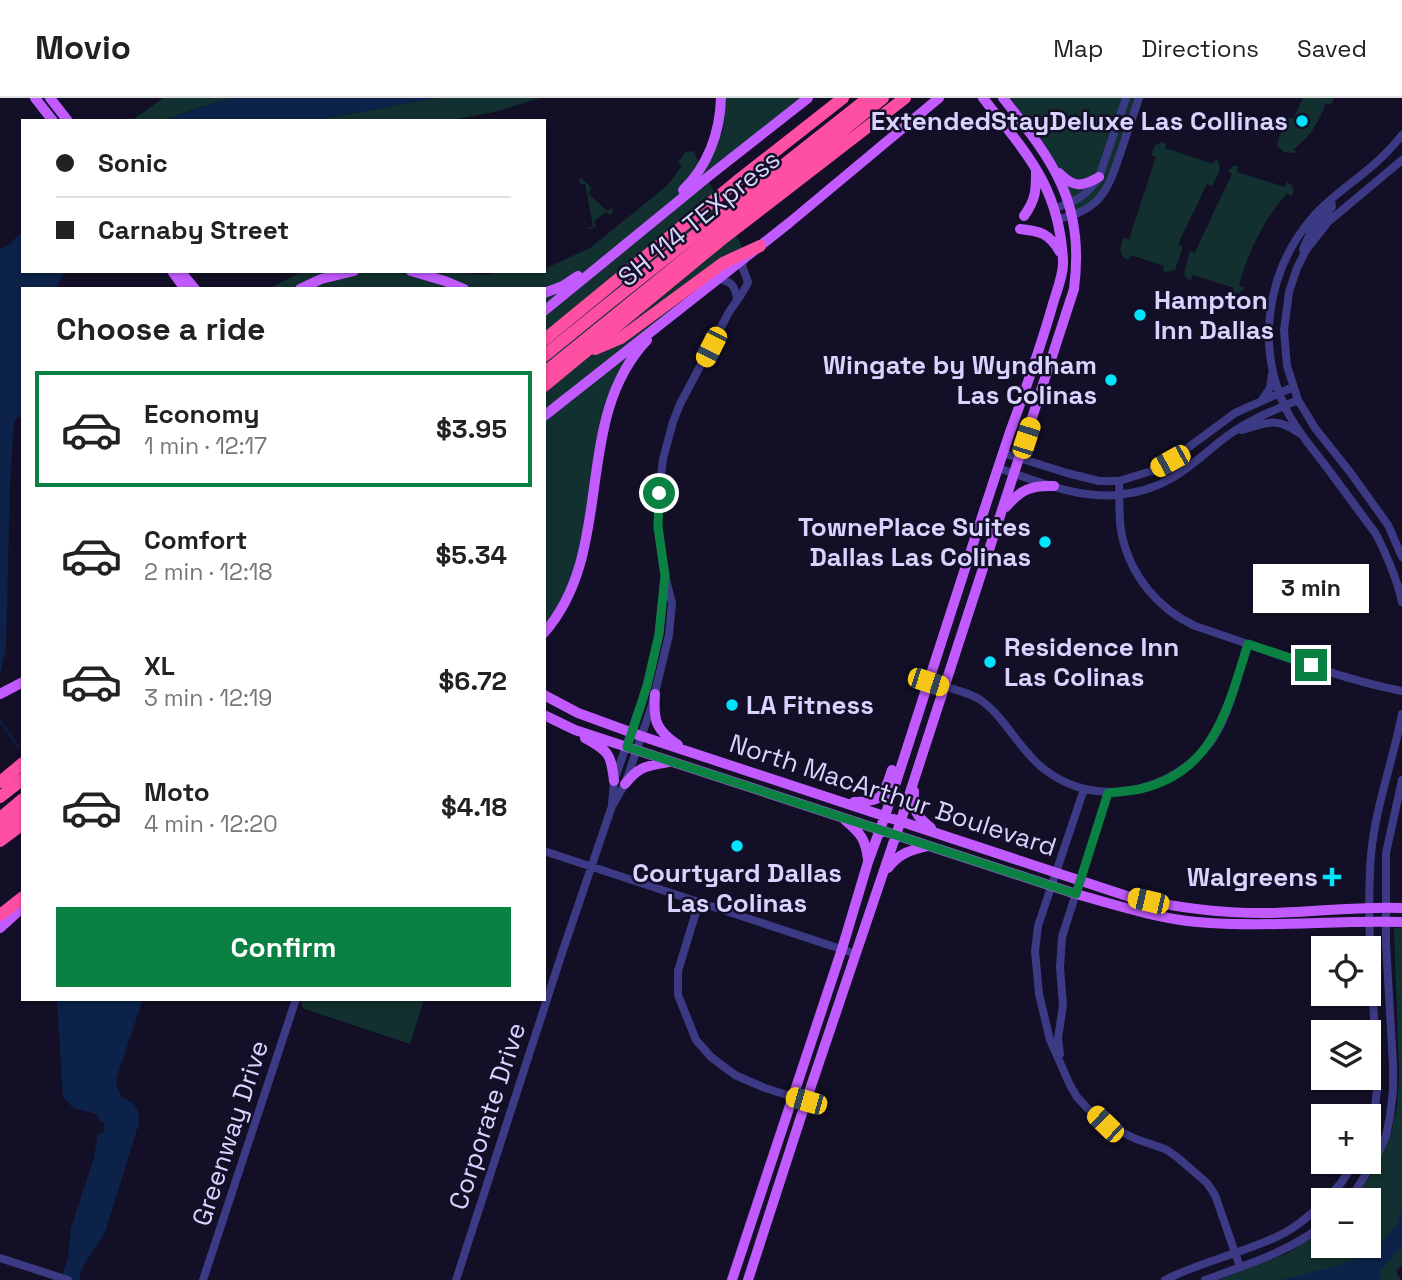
<!DOCTYPE html>
<meta charset="utf-8">
<style>
:root{--surface:#fff;--page:#f6f6f6;--text:#222;--muted:#767676;--line:#e0e0e0;--accent:#0b8043}
body{margin:0;font-family:"Space Grotesk",sans-serif;background:var(--page);color:var(--text);height:100vh;display:flex;flex-direction:column;font-size:26px;white-space:nowrap}
*{box-sizing:border-box;margin:0}
p{font-size:23px;color:var(--muted)}
.icon{flex:none;width:38px;height:38px;fill:none;stroke:currentColor;stroke-width:2;stroke-linecap:round;stroke-linejoin:round}
.map{position:relative;flex:1;overflow:hidden}
.drawer{position:absolute;left:21px;top:189px;width:525px;height:714px;display:flex;flex-direction:column;background:var(--surface);border-radius:0px;box-shadow:0 2px 5px #0004}
.drawer>*{flex:none}
.banner{position:absolute;left:21px;top:21px;width:525px;height:154px;border-radius:0px;box-shadow:0 2px 5px #0004;display:grid;align-content:center;height:154px;padding:0 35px;background:var(--surface)}
.controls{position:absolute;left:1311px;top:838px;display:grid;gap:14px}
.controls a{display:grid;place-items:center;width:70px;height:70px;border-radius:0px;background:var(--surface);box-shadow:0 2px 5px #0004;font-size:35px}
.end{position:absolute;width:32px;height:32px;margin:-16px;border:9px solid #0b8043;background:#fff;box-shadow:0 0 0 4px #fff}
.from{border-radius:50%}
.bubble{position:absolute;height:49px;border-radius:0px;background:var(--surface);box-shadow:0 2px 5px #0004;font-size:23px;font-weight:700;line-height:49px;text-align:center}
.car{position:absolute;width:21px;height:42px;margin:-21px -10px;border-radius:9px;box-shadow:0 0 5px 2px #0007;background:linear-gradient(#f5c518 24%,#345 0 40%,#f5c518 0 76%,#345 0 86%,#f5c518 0)}
.banner b{display:flex;align-items:center;gap:24px;height:66px;font-size:26px}
.banner b+b{border-top:2px solid var(--line)}
.banner i{width:18px;height:18px;background:var(--text)}
ul{padding:0;list-style:none}
li{display:flex;align-items:center;gap:21px;height:116px;margin:0 14px 10px;padding:0 21px;border:4px solid transparent;border-radius:0px}
li div{flex:1}
li b{display:block;font-size:26px}
li em{font-style:normal;font-weight:700}
li.active{border-color:var(--accent)}
li>.icon{width:63px;height:63px;stroke-width:1.5}
h2{padding:0 35px;font-size:32px;line-height:84px}
.cta{display:flex;gap:14px;margin-top:auto;padding:14px 35px}
.cta a{flex:1;height:80px;border-radius:0px;background:var(--accent);color:#fff;font-size:28px;font-weight:700;line-height:80px;text-align:center}
header{display:flex;align-items:center;gap:42px;box-sizing:border-box;height:98px;padding:0 35px;background:var(--surface);border-bottom:2px solid var(--line)}
header strong{font-size:33px}
nav{display:flex;gap:38px;margin-inline-start:auto;font-size:24px}
.map>svg:first-child{display:block}
.green{fill:#12302f}
.water{fill:#0c2248}
.lines{fill:none;stroke-linecap:round;stroke-linejoin:round}
.stream{stroke:#0c2248;stroke-width:2}
.minor{stroke:#3d3a85;stroke-width:8}
.major{stroke:#c25bff;stroke-width:10}
.highway{stroke:#ff4fa3;stroke-width:12}
.route{stroke:#0b8043;stroke-width:9}
.poi-dot{fill:#00e5ff;stroke:#130f26;stroke-width:2.5}
.labels{text-anchor:middle;stroke-width:5;stroke-linejoin:round;paint-order:stroke}
.poi-label{font-size:26px;font-weight:bold;fill:#d9d4ff;stroke:#130f26;text-anchor:end}
.street-label{font-size:26px;fill:#d9d4ff;stroke:#130f26}
</style>
<header>
<strong>Movio</strong>
<nav><a>Map</a><a>Directions</a><a>Saved</a></nav>
</header>
<div class="map">
<svg width="1402" height="1182" viewBox="0 0 1402 1182">
<rect width="100%" height="100%" fill="#130f26"/>
<path class="green" d="M163,0h69l-35,10 -34,13 -9,-2 -23,2z
M436,0h105l-47,14 -47,9h-137z
M726,0h76l-96,78 37,73 -63,52 -52,62 -17,30 -31,171 -13,33 -23,32v-340h-276l35,-18h159c11,4 22,5 33,2v-2h49v-2l46,-21 73,-59 8,-8 11,-15 -4,-3 7,-11 8,-1 11,20 19,-41z
M1005,0h132l-26,81 -17,22 -20,12 -9,-29z
M1303,0h31l-3,7 -5,-2c-7,19 -16,34 -32,46l3,4 -13,-1 -7,-6v-3l10,-25 6,1z
M1162,44l4,2 -1,4 48,16 3,-5c8,9 1,17 -4,27l-5,-2 -27,56 -1,5 4,2 -8,23 -8,2 -4,-1 1,-5 -33,-11 -3,5 -5,-3 -3,-7 3,-12 6,1 27,-82 -5,-2 4,-10z
M1233,68h5l-1,6 48,15 2,-5 5,3 2,6 -3,5 -4,-3c-24,28 -38,57 -48,92l6,3 -6,5 -7,1 2,-6 -41,-13 -2,5 -4,-1 -3,-5 6,-23 5,1 37,-78 -4,-3z
M581,80l11,10 -4,5 19,18 5,-3 1,3 -3,4 -4,-3 -12,9 2,5 -5,3 -4,-1 6,-2 -8,-42h-5l-1,-5z
M1394,830h8v337l-6,6 5,9h-182l71,-28 33,-23v17h45v-46h-15l23,-32 14,-31 7,-31 2,-30z
M302,901h122l-14,45 -105,-35 -3,-2z"/>
<path class="water" d="M232,0h204l-126,23h-147l35,-13z
M23,133v40h43l-11,18h-32v131l-4,-4 -5,6 -4,62 -4,165 -6,25v-425l8,-4z
M57,901h86l-27,81c2,29 24,12 23,43l-34,110 -22,33 -4,14h-18l7,-23 3,-29 23,-71 4,-23 6,-2v-9l-4,-2 -4,-7 -23,-6 -10,-11z
M1402,1110v38l-22,25 1,9h-100l55,-14 38,-13 22,-28z"/>
<g class="lines">
<path class="stream" d="M0,623l19,26"/>
<path class="minor" d="M1402,37c-4,5 -9,11 -14,16 -23,25 -54,41 -76,67 -46,54 -57,131 -24,195 9,17 22,33 34,48 18,24 36,49 54,73 11,22 21,44 26,68
M1402,62l-74,62 -22,28 -9,18 -8,24 -5,38 3,36 11,34 17,28 35,44 38,53 14,32
M1055,110c20,-6 33,-13 44,-31l27,-79
M1058,121c44,-9 50,-30 63,-68 6,-18 12,-35 18,-53
M1303,151l8,-18 21,-24 -1,-7
M718,181c13,2 17,7 19,19
M1262,302l8,-12 2,-14
M1242,332c25,-7 33,-14 57,3
M1003,355l64,20 32,8h20l36,-11 15,-9 65,-48 58,-26
M998,370c32,11 66,25 99,27 25,2 52,-4 73,-16 22,-12 40,-31 60,-45 21,-15 45,-24 68,-34
M1119,383c1,18 -1,37 3,55 9,40 36,73 73,90 68,22 136,51 207,65
M928,584c16,5 36,8 51,17 25,16 40,51 65,70 51,41 127,24 166,-26 19,-25 28,-69 38,-99
M1084,691l-46,137 -3,25 4,43 11,46 20,45 7,12 11,12 17,15 31,15 29,10 12,8 30,26 8,12 25,72
M612,706l2,-23 33,-95 7,-29 5,-23 5,-52
M544,753l312,103
M699,804l-21,69v24l18,45 15,17 24,18 30,13 41,13
M1060,956l-2,-16 5,-33 -3,-37 2,-31 46,-144
M1368,1035l6,-18 3,-25c-1,-77 -12,-158 -6,-235 4,-47 22,-94 31,-141
M1326,1102l15,-17 14,-21
M1347,1102l7,-7 23,-37 9,-20 4,-20 3,-25v-27l-7,-120v-91l16,-73
M0,1160l68,22
M203,1182l93,-281
M456,1182l106,-327 50,-147 13,-22 27,-79 17,-70 3,-32 -7,-27 -7,-49 1,-34 4,-34 10,-37 7,-18 49,-92c7,-11 15,-19 19,-30l-6,-16 2,-7
M1165,1182c35,-18 74,-26 109,-42 19,-8 34,-21 49,-35
M1205,1182c41,-15 84,-28 118,-55"/>
<path class="major" d="M35,0l18,23
M50,0l18,23
M1059,75c15,15 23,14 40,4
M683,92c25,-24 37,-58 38,-92
M1024,118c12,-17 12,-25 12,-45
M1020,131c20,2 29,4 40,23
M172,173l13,18
M180,173l15,18
M411,173l34,10 19,8
M300,191l21,-10 33,-8
M544,195l19,-7 15,-10
M544,213l165,-135 99,-78
M544,318l245,-193 150,-125
M1006,409c15,-17 24,-22 48,-21
M544,535c73,-83 27,-213 103,-293
M0,596l23,-12
M655,596c-2,27 1,36 23,51
M544,597l34,18 63,23 489,161c47,11 96,17 144,16 43,-1 85,-7 128,-5
M544,617l31,15 52,17 449,147c40,11 80,24 121,28 68,6 137,-2 205,0
M585,640c24,13 26,16 29,43
M625,686c14,-18 22,-18 43,-22
M914,693c-1,20 2,25 17,37
M854,704c30,0 29,-6 38,-32
M845,722c16,14 20,18 23,39
M888,770c11,-15 23,-18 40,-22
M0,830l23,-21
M732,1182l110,-331 26,-87 17,-46c42,-128 82,-256 125,-384 15,-41 30,-83 42,-125 4,-15 12,-32 11,-47 -4,-74 -37,-107 -80,-162
M748,1182l59,-182 94,-278 173,-531c11,-86 -20,-127 -71,-191"/>
<path class="highway" d="M544,242l197,-162 102,-80
M595,251l26,-11 102,-75 37,-17
M544,258l64,-52 260,-206
M544,275l339,-275
M544,288l177,-146 184,-142
M0,684l23,-19
M0,699l23,-18
M0,720l23,-19
M0,732l23,-18
M0,743l23,-17
M0,817l23,-18"/>
</g>
<g class="lines">
<path class="route" d="M659,395l-1,34 7,49 -6,58 -12,52 -20,61 449,147 32,-101c11,-1 22,-2 32,-4 75,-17 88,-83 108,-145l63,21"/>
</g>
<g class="poi-dot">
<circle cx="1302" cy="23" r="7"/>
<circle cx="1140" cy="217" r="7"/>
<circle cx="1111" cy="282" r="7"/>
<circle cx="1045" cy="444" r="7"/>
<circle cx="990" cy="564" r="7"/>
<circle cx="732" cy="607" r="7"/>
<circle cx="737" cy="748" r="7"/>
<path d="M1328.5 768.5h7v7h7v7h-7v7h-7v-7h-7v-7h7z"/>
</g>
<g class="labels">
<g class="poi-label">
<text x="1288" y="32">ExtendedStayDeluxe Las Collinas</text>
<text x="1154" y="211" text-anchor="start">Hampton<tspan x="1154" dy="30">Inn Dallas</tspan></text>
<text x="1097" y="276">Wingate by Wyndham<tspan x="1097" dy="30">Las Colinas</tspan></text>
<text x="1031" y="438">TownePlace Suites<tspan x="1031" dy="30">Dallas Las Colinas</tspan></text>
<text x="1004" y="558" text-anchor="start">Residence Inn<tspan x="1004" dy="30">Las Colinas</tspan></text>
<text x="746" y="616" text-anchor="start">LA Fitness</text>
<text x="737" y="784" text-anchor="middle">Courtyard Dallas<tspan x="737" dy="30">Las Colinas</tspan></text>
<text x="1318" y="788">Walgreens</text>
</g>
<g class="street-label">
<text transform="translate(699 120) rotate(-39)" y="9">SH 114 TEXpress</text>
<text transform="translate(893 697) rotate(18)" y="9">North MacArthur Boulevard</text>
<text transform="translate(487 1018) rotate(-72)" y="9">Corporate Drive</text>
<text transform="translate(230 1035) rotate(-72)" y="9">Greenway Drive</text>
</g>
</g>
</svg>
<div class="controls">
<a><svg class="icon" aria-label="locate" viewBox="0 0 24 24"><circle cx="12" cy="12" r="6"/><path d="M12 2v4M12 18v4M2 12h4M18 12h4"/></svg></a>
<a><svg class="icon" aria-label="layers" viewBox="0 0 24 24"><path d="M12 4l9 5-9 5-9-5zM3 14l9 5 9-5"/></svg></a>
<a>+</a>
<a>−</a>
</div>
<i class="end from" style="left:659px;top:395px"></i>
<i class="end" style="left:1311px;top:567px"></i>
<div class="bubble" style="left:1253px;top:466px;width:116px">3 min</div>
<i class="car" style="left:711px;top:249px;rotate:207deg"></i>
<i class="car" style="left:1026px;top:340px;rotate:18deg"></i>
<i class="car" style="left:1170px;top:363px;rotate:241deg"></i>
<i class="car" style="left:928px;top:584px;rotate:108deg"></i>
<i class="car" style="left:1148px;top:803px;rotate:283deg"></i>
<i class="car" style="left:806px;top:1003px;rotate:286deg"></i>
<i class="car" style="left:1105px;top:1026px;rotate:314deg"></i>
<div class="banner">
<b><i class="from"></i>Sonic</b>
<b><i></i>Carnaby Street</b>
</div>
<section class="drawer">
<h2>Choose a ride</h2>
<ul>
<li class="active"><svg class="icon" aria-label="car" viewBox="0 0 24 24"><path d="M5 17H2v-5l4-1 3-4h7l3 4 3 1v5h-3M9 17h6M6 11h13"/><circle cx="7" cy="17" r="2"/><circle cx="17" cy="17" r="2"/></svg><div><b>Economy</b><p>1 min · 12:17</p></div><em>$3.95</em></li>
<li><svg class="icon" aria-label="car" viewBox="0 0 24 24"><path d="M5 17H2v-5l4-1 3-4h7l3 4 3 1v5h-3M9 17h6M6 11h13"/><circle cx="7" cy="17" r="2"/><circle cx="17" cy="17" r="2"/></svg><div><b>Comfort</b><p>2 min · 12:18</p></div><em>$5.34</em></li>
<li><svg class="icon" aria-label="car" viewBox="0 0 24 24"><path d="M5 17H2v-5l4-1 3-4h7l3 4 3 1v5h-3M9 17h6M6 11h13"/><circle cx="7" cy="17" r="2"/><circle cx="17" cy="17" r="2"/></svg><div><b>XL</b><p>3 min · 12:19</p></div><em>$6.72</em></li>
<li><svg class="icon" aria-label="car" viewBox="0 0 24 24"><path d="M5 17H2v-5l4-1 3-4h7l3 4 3 1v5h-3M9 17h6M6 11h13"/><circle cx="7" cy="17" r="2"/><circle cx="17" cy="17" r="2"/></svg><div><b>Moto</b><p>4 min · 12:20</p></div><em>$4.18</em></li>
</ul>
<div class="cta"><a>Confirm</a></div>
</section>
</div>
